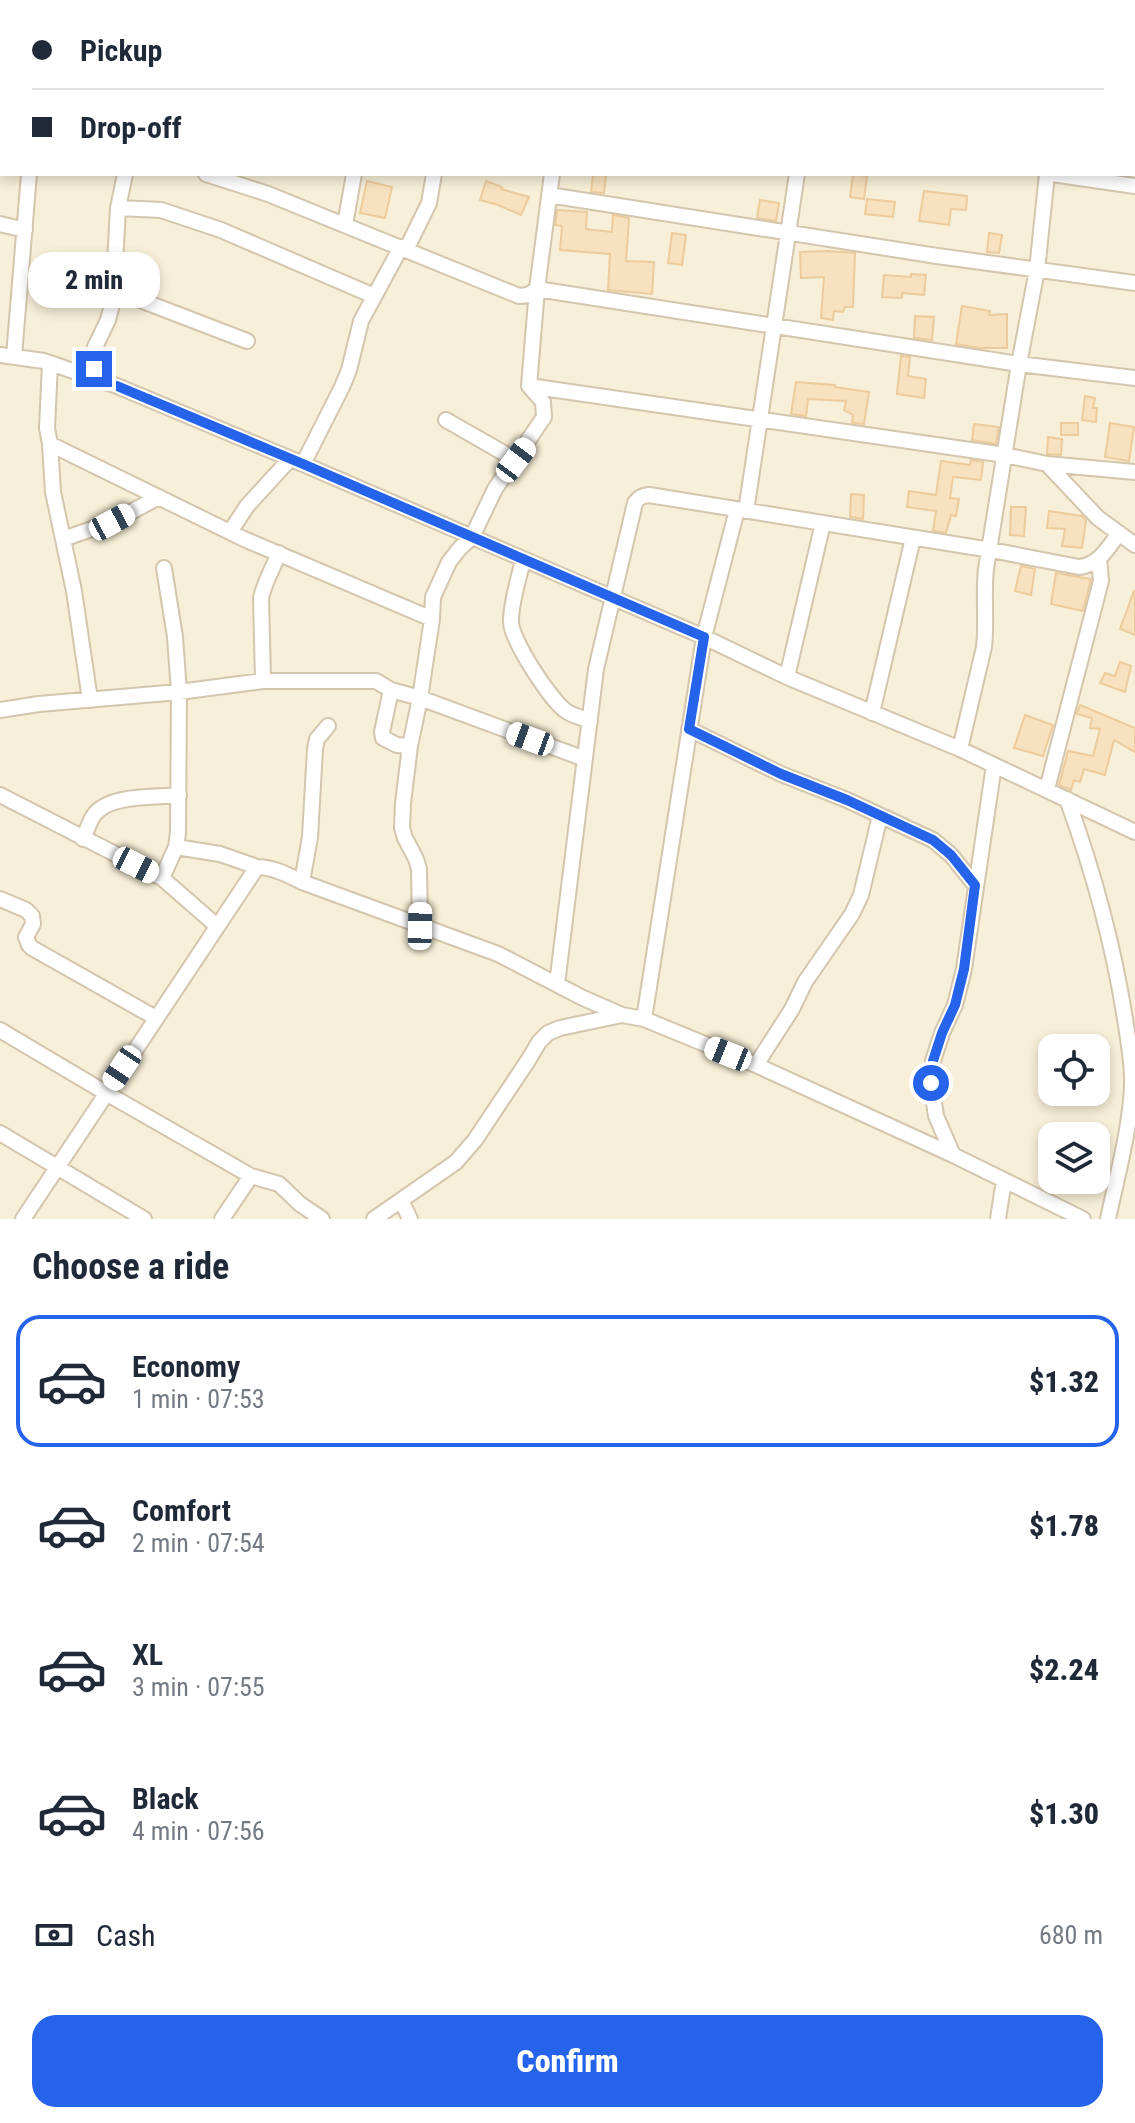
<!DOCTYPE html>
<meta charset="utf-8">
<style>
:root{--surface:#fff;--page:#f2f2f3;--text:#1f2937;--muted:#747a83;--line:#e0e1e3;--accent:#2563eb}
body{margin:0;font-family:"Roboto Condensed",sans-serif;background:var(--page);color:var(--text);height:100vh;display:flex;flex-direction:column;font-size:30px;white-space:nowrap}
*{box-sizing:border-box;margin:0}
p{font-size:26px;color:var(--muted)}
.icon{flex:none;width:44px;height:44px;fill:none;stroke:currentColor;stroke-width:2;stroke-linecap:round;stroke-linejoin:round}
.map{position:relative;height:1219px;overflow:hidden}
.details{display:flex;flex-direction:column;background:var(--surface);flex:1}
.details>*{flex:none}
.banner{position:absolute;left:0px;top:0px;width:1136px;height:176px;box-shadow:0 4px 12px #0003;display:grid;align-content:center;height:176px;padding:0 32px;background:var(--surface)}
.tools{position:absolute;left:1038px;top:1034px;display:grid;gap:16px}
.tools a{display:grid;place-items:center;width:72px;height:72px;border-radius:16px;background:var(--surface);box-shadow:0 4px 12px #0003;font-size:40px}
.end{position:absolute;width:36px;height:36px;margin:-18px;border:10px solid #2563eb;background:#fff;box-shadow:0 0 0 4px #fff}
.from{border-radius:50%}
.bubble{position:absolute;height:56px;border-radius:24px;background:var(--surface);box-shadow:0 4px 12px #0003;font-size:26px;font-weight:800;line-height:56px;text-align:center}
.car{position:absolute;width:24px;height:48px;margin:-24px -12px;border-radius:10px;box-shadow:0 0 6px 2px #0007;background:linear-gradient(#fff 24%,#345 0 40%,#fff 0 76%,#345 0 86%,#fff 0)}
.banner b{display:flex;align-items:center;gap:28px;height:76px;font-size:30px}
.banner b+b{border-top:2px solid var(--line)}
.banner i{width:20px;height:20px;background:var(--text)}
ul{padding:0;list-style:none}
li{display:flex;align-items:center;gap:24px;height:132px;margin:0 16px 12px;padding:0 16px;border:4px solid transparent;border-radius:24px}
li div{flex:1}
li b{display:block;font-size:30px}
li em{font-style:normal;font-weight:800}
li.active{border-color:var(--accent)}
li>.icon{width:72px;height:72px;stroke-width:1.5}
h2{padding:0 32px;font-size:36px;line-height:96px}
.pay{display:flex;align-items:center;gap:20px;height:88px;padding:0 32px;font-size:30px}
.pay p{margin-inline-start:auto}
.action{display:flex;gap:16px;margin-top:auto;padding:16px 32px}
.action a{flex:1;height:92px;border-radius:24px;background:var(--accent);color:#fff;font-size:32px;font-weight:800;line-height:92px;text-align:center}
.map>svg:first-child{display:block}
.residential{fill:#f7efd7;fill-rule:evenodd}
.building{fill:#f7e1be;stroke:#eccb9c;stroke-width:2}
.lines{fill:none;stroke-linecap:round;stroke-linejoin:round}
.street-casing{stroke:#d4c5ad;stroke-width:18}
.street{stroke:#fff;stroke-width:14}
.route{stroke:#2563eb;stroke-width:10}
</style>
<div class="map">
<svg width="1135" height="1219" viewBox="0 0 1135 1219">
<rect width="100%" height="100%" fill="#fffbea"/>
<path class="residential" d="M0,0h1135v1219h-1135zM2,2h1132v172h-1132zM1052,1048h44v44h-44zM1052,1136h44v44h-44z"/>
<path class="building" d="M593,174h13l-2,19 -13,-1z
M853,174l14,2 -3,23 -14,-2z
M367,181l25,6 -7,31 -25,-5z
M486,181l16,6 -1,2 28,8 -8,18 -23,-10 -18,-5z
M924,191l43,5 -1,14 -15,-1 -2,16 -30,-4z
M867,199l28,3 -2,15 -28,-3z
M760,200l19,3 -3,18 -19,-3z
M557,210l30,2 -1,17 26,3 1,-17 16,3 -3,43 28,1 -2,32 -44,-4 2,-36 -50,-4 2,-24 -7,-1z
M672,233l14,2 -4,30 -14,-2z
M989,233l13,2 -3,18 -12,-1z
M828,251l27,2 -2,54h-8l-2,5 -9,-1 -1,9 -12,-2 3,-41 -23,1 -1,-26z
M911,274l15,1 -2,20 -22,-2v5l-20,-1 2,-22 27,2z
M962,306l28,5 -1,4 18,-1v34h-27l-24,-4z
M915,316l19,1 -2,23 -18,-2z
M901,356l9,1 -2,19 18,3 -2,19 -27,-4z
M796,382l39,3v2l34,5 -5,32 -12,-1 1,-8 -9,-5 2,-9 -38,-2 -2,17 -15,-2z
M1085,396l10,2 -2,10h4l-1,14 -14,-2z
M1061,423h17v12h-17z
M1110,423l24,4 -5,34 -24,-4z
M974,424l25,3 -3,17 -24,-4z
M1048,437l14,2 -1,16 -14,-1z
M971,460l12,2 -2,18 -28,-3 -3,21 9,1 -3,17 -5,-1 -5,18 -13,-2 3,-20 -29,-4 2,-16 27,4 5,-34 29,4z
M851,494l13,1 -1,24 -13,-2z
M1011,507h15l-2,29 -14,-1z
M1049,511l33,5 4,4 -4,28 -20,-2 3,-17 -18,-1z
M1021,566l14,3 -4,26 -16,-4z
M1056,573l35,6 -8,32 -32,-7z
M1134,591l1,1v43l-15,-6z
M1120,662l11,4 -6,26 -25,-9 5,-10 10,3z
M1080,705l55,23v24l-21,-12 -9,35 -21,-6 -4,13 -6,-2 -3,10 -12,-5 9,-34 25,5 7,-27 -10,-1 2,-10 -15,-4z
M1025,715l28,10 -10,31 -29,-8z"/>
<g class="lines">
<g class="street-casing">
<path id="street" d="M225,0v2
M240,0l6,2
M111,2l1,-2
M476,2v-2
M575,2v-2
M822,2l1,-2
M1070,2v-2
M0,148l2,-16
M206,174l62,20 251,102 9,-1 9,-6 482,75 116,14
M1052,174l83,12
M549,195l388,61 198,27
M118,208l43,2 60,20 153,66
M0,224l25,6
M345,225l9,-51
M406,250l23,-47 5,-29
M114,290l133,51
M0,355l44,6 73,25 186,78 401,173 83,40 173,72 175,83
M14,356l15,-182
M50,363l-3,65 3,16 194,95 188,80
M99,381l-5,-12 -1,-13 2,-9 13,-27 5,-19 5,-93 7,-34
M529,386l476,69 42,9 51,54 37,27
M446,420l70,40
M50,444l3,48 21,99 16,109
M303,464l39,-77 7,-17 12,-49 40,-74
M1047,464l88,8
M746,511l51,-337
M230,532l17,-26 43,-47
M63,539l49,-17 47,-25
M523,559c-4,20 -12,42 -12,62 -1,18 41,81 55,90 7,5 17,7 24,10
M787,677l36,-154
M263,681l-2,-83c3,-15 12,-30 18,-45
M391,690l29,8 165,61
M0,710l39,-6 140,-12 84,-11h113l15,9 -9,42 1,6 14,7 13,1
M872,713l41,-175
M689,729l92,45 66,26 86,40 18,15 24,30
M960,749l24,-102c3,-26 -1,-52 2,-78l33,-205 18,-94 10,-96
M1047,789l54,-208 -2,-22
M0,795l162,83 55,48
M1067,799c26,71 46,144 58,220 3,21 8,45 7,67 -2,44 -15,90 -24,133
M83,839c4,-8 6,-17 11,-24 15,-21 61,-17 85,-20
M176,847l44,7 37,13
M162,878l14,-31 2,-14 1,-141 -4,-55 -11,-69
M302,882l8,-45 5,-88 2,-10 11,-13
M0,899l26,11 6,6 1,8 -7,13 3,8 3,3 124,70
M420,926l-1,-57 -3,-10 -11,-21 -3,-10 1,-25 7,-57 10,-48 12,-79 1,-22 16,-35 11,-14 12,-11 23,-48 49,-72 -1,-15 -14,-16 8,-97 15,-115
M557,984l39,-315 39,-166c4,-6 7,-7 14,-8l342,55 88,17c20,-2 29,-19 40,-34
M644,1019l60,-382 33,-127
M0,1030l106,63 145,83 28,8 21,20 22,15
M756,1065l36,-56 13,-27 47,-68 9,-19 19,-79
M0,1133l144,86
M953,1155l-17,-39 -5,-33 2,-22 9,-28 13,-28 9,-36 30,-204
M401,1200l9,19
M23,1219l234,-352c16,0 31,8 45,15l196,72 85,44 39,17 22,4 112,46 197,90 130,64
M222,1219l29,-43
M374,1219l82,-57 19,-22 54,-81 10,-17 9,-9 12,-5 62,-13
M998,1219l6,-39"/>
</g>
<use href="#street" class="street"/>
</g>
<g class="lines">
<path class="route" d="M94,369l5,12 18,5 186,78 401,173 -15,92 92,45 66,26 86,40 18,15 24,30 -11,84 -9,36 -13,28 -9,28 -2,22"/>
</g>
</svg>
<div class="tools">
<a><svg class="icon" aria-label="locate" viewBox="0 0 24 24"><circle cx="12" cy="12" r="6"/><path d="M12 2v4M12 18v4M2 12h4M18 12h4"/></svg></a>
<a><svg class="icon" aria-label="layers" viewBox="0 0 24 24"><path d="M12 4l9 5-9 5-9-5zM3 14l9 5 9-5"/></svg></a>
</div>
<i class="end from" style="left:931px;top:1083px"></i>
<i class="end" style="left:94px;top:369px"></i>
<div class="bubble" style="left:28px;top:252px;width:132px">2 min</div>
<i class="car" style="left:516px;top:460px;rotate:37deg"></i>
<i class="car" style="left:112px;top:522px;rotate:62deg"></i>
<i class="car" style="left:530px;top:739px;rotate:290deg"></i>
<i class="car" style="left:136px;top:865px;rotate:117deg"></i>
<i class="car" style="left:420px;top:926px;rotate:1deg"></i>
<i class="car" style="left:728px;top:1054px;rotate:292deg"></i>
<i class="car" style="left:122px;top:1068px;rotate:214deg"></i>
<div class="banner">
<b><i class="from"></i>Pickup</b>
<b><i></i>Drop-off</b>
</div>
</div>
<section class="details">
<h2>Choose a ride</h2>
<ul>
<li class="active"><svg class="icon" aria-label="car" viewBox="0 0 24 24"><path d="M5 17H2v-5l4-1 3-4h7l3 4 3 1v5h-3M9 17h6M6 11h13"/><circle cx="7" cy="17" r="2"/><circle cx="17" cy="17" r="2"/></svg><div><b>Economy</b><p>1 min · 07:53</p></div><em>$1.32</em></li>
<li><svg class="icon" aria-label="car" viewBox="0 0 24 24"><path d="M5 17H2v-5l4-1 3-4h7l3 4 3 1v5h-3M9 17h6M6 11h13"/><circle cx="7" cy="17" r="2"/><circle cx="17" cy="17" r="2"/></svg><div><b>Comfort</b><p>2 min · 07:54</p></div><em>$1.78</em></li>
<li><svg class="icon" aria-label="car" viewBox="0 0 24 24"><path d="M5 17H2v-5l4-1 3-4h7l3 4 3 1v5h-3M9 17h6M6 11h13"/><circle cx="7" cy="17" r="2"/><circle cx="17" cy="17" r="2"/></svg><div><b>XL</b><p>3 min · 07:55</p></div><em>$2.24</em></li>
<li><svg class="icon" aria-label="car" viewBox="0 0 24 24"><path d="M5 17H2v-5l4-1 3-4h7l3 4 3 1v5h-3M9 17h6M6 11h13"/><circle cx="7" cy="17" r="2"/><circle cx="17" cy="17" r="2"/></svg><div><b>Black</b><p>4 min · 07:56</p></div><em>$1.30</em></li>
</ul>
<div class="pay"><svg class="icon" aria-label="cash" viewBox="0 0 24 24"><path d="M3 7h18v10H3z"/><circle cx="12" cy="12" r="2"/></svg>Cash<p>680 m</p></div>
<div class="action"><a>Confirm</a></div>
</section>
